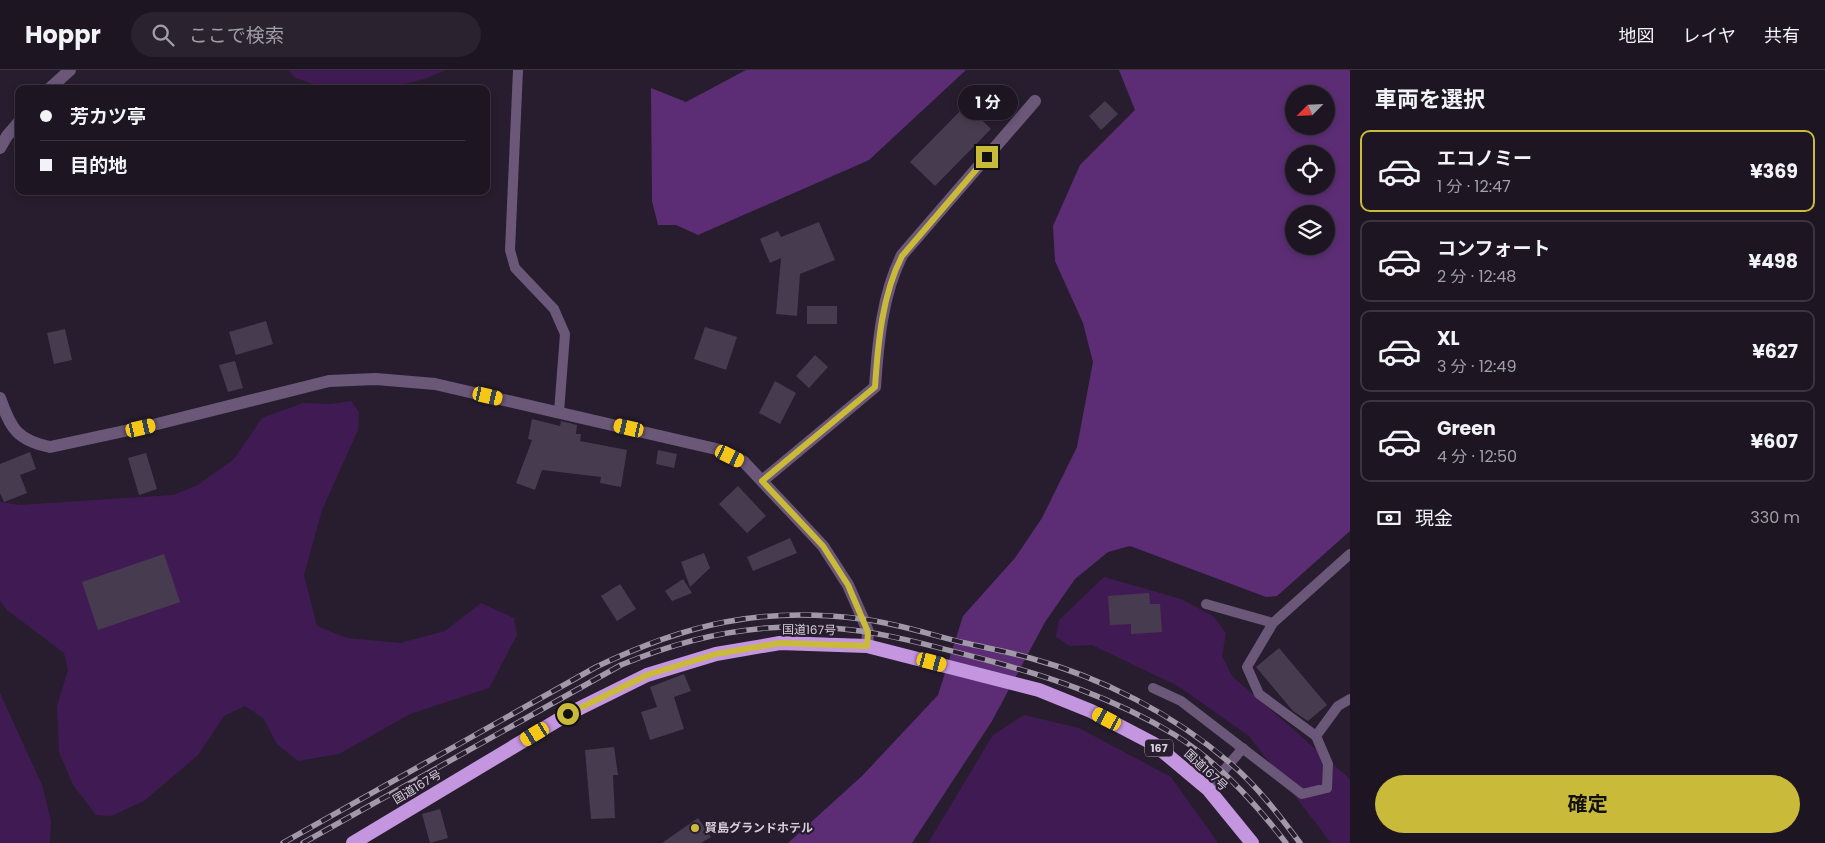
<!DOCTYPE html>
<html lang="ja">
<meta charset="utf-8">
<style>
:root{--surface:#1d1622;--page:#2a232f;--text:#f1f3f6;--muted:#a09fa5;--line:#3b3540;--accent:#caba3a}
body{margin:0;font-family:Poppins,"Noto Sans JP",sans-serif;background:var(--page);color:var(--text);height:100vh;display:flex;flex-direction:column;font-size:19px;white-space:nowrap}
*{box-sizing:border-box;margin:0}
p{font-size:16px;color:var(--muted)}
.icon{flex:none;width:28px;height:28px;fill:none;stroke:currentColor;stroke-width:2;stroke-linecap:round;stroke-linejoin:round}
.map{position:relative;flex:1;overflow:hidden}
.side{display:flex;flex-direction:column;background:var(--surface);width:475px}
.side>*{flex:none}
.top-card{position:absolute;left:15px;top:15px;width:475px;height:110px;border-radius:10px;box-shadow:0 2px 8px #0003,0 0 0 1px var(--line);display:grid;align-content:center;height:110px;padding:0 25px;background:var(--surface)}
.needle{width:32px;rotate:246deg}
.buttons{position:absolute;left:1285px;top:15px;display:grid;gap:10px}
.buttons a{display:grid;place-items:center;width:50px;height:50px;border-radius:50%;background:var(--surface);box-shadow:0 2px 8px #0003,0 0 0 1px var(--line);font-size:25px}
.end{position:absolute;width:22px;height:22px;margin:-11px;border:6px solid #caba3a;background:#111;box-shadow:0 0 0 2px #111}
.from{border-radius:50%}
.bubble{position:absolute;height:35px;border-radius:18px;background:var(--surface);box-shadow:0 2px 8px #0003,0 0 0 1px var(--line);font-size:16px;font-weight:700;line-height:35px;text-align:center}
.car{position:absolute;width:15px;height:30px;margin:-15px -8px;border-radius:6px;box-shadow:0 0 4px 1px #0007;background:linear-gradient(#f5c518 24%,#345 0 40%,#f5c518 0 76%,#345 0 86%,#f5c518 0)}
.top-card b{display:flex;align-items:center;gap:18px;height:48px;font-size:19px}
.top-card b+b{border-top:1px solid var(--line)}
.top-card i{width:12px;height:12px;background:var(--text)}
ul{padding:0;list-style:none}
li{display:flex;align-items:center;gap:15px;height:82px;margin:0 10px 8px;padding:0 15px;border:2px solid var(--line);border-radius:10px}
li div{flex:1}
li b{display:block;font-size:19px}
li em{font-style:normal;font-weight:700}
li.on{border-color:var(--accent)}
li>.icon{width:45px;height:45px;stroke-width:1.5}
h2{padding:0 25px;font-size:22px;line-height:60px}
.pay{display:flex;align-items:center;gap:12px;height:55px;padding:0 25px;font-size:19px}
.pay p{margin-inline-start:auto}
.button{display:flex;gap:10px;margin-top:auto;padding:10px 25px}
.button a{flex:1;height:58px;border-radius:30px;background:var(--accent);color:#111;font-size:20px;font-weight:700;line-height:58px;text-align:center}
header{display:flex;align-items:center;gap:30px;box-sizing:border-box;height:70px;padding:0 25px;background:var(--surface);border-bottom:1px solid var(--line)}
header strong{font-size:24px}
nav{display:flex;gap:28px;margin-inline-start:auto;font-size:18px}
.search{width:350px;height:45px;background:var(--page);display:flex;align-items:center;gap:12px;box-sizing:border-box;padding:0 18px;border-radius:28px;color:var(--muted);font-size:19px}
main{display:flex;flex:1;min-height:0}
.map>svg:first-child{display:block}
.green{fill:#401b53}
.water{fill:#5c2d75;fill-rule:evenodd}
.building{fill:#473c4f}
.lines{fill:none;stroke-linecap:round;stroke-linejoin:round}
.service{stroke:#6b5778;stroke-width:10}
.minor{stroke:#6b5778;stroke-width:12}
.trunk{stroke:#c496e0;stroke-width:14}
.rail-casing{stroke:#a199a7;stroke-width:5.5}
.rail{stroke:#271d2e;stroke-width:4;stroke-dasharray:11;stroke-linecap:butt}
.route{stroke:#caba3a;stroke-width:6}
.poi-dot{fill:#caba3a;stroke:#271d2e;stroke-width:2}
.labels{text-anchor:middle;stroke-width:4.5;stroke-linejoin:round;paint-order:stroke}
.shield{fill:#271d2e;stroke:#a29aa8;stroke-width:1}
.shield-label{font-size:11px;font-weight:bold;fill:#d7d0dc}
.street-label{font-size:12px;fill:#d7d0dc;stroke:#271d2e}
.poi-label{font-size:12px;font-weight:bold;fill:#d7d0dc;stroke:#271d2e;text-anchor:start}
</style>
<header>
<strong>Hoppr</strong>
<div class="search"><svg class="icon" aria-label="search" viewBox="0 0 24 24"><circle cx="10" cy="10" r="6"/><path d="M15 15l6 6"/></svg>ここで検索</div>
<nav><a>地図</a><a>レイヤ</a><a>共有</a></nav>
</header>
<main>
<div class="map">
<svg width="1350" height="773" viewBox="0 0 1350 773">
<rect width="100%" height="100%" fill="#271d2e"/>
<path class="green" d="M288,0h158l-22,9 -40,10h-57l-31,-11z
M351,331l8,11 -1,18 -36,80 -18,65 13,51 30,12 53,5 45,-12 36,-28 33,15 3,17 -28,53 -79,26 -71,40 -41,7 -21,-17 -14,-26 -18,-12 -21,10 -26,39 -54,46 -33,15 -15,-1 -23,-30 -14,-33 -2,-46 11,-36 -4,-17 -57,-43 -7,-9v-99l19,3 154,-10 25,-10 36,-26 28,-41 41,-15 27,1z
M1104,507l77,22 32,17 13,17 -4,23 10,20 118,103v64h-19l-82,-107 -71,-50 -86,-41 -22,1 -14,-9 3,-17z
M0,623l42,92 9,36 -1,22h-50z
M1024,645l55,13 92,49 47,66h-290l65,-108z"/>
<path class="water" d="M746,0h220l-97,90 -171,75 -22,-10h-18l-6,-24 -1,-113 35,14z
M1119,0h231v461l-73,65 -11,1 -136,-51 -22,6 -33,27 -30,43 -53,99 -80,122h-124l74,-67 76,-81 25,-79 52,-58 27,-40 35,-71 16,-85 -10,-39 -28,-62 -2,-35 27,-61 55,-55zM1294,24h32v32h-32zM1294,84h32v32h-32zM1294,144h32v32h-32z"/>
<path class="building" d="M1105,31l13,13 -17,16 -12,-14z
M966,35l25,24 -56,57 -25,-24z
M819,152l16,38 -35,14 -3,42 -21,-2 5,-56 -11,5 -10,-24 18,-8 3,6z
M807,236h30v18h-30z
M266,251l7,23 -37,11 -7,-23z
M705,257l32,10 -11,33 -32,-11z
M65,259l7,31 -18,4 -7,-31z
M815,285l13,12 -19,21 -13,-12z
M235,291l8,27 -15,4 -9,-27z
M775,311l21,12 -16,31 -21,-11z
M532,349l28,7 1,-5 16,4 -1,9h5l-1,7 47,9 -6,37 -21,-4 1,-6 -59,-7 -7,20 -19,-7 16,-43 -4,-1z
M658,380l19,4 -3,14 -18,-4z
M30,382l6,17 -16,6 7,18 -23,9 -4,-9v-29z
M146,383l11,36 -18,6 -11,-37z
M738,416l28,30 -19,17 -28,-29z
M790,468l7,15 -44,18 -6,-14z
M704,483l6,15 -20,19 -9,-25z
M164,484l16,48 -82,28 -16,-48z
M683,509l9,14 -20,8 -7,-10z
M620,514l16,25 -19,12 -16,-25z
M1149,523l1,11h10l2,28 -31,2v-10l-21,1 -2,-29z
M1279,578l48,57 -19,16 -15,-10 -37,-44z
M684,604l7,17 -17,6 10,32 -34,11 -9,-28 16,-5 -7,-20z
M614,677l4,28h-5l2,43 -24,1 -6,-69z
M440,739l8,29 -18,5 -8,-29z
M698,748l13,19 -10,6h-39z"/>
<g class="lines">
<path class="service" d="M518,0l-8,180 5,18 39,41 11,25 -6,78
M1206,534l67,19
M1153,618l28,13 121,93 25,-6 1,-24 -12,-28 -57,-42 -12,-27 26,-44 77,-69
M1316,666l22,-30 12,-7
M1208,719l35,-41"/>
<path class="minor" d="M49,19l21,-19
M0,78l7,-12 12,-14
M0,328c11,31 17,42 50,49l107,-23 172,-43 47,-2 59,5 281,65 28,13 79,84 25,39 15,34 5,13 -1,14
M762,411l113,-94c3,-44 7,-92 27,-132l133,-154"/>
<path class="trunk" d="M353,773l215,-129 79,-39 69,-21 64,-11 87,3 172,44 52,21 63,33 54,45 44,54"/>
<g class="rail-casing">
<path id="rail" d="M283,773l313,-176c90,-43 166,-61 266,-48 34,4 69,16 103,24 22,5 44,9 65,15 73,20 143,56 200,105 27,23 49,52 70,80
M303,773l318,-178c66,-28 138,-43 210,-37 50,3 100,18 148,30 69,18 135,40 196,77 42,26 81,69 111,108"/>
</g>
<use href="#rail" class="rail"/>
</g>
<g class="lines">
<path class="route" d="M568,644l79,-39 69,-21 64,-11 87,3 1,-14 -20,-47 -25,-39 -61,-65 113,-94c3,-44 7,-92 27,-131l85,-99"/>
</g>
<circle class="poi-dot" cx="695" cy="758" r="5"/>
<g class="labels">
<rect class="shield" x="1145" y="669.5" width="28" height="17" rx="4"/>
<g class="shield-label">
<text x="1159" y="682">167</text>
</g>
<g class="street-label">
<text transform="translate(809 560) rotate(1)" y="4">国道167号</text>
<text transform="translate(1206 700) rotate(43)" y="4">国道167号</text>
<text transform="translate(417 717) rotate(-31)" y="4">国道167号</text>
</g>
<g class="poi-label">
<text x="705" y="762">賢島グランドホテル</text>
</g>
</g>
</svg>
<div class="buttons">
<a><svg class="needle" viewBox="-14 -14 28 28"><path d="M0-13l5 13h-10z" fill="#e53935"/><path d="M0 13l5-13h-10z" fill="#a09fa5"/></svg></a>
<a><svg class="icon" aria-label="locate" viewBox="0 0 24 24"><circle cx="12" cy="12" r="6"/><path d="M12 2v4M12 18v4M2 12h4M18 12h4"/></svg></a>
<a><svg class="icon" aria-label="layers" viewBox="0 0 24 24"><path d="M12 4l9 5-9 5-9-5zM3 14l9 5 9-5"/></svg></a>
</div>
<i class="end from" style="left:568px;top:644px"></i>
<i class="end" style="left:987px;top:87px"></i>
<div class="bubble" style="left:958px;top:15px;width:60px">1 分</div>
<i class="car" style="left:488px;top:326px;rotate:103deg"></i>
<i class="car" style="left:141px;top:358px;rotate:77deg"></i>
<i class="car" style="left:629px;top:358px;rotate:283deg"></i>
<i class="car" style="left:730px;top:386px;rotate:116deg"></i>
<i class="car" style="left:932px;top:592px;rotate:105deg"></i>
<i class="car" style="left:1107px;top:649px;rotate:298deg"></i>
<i class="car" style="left:535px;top:664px;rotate:239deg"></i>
<div class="top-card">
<b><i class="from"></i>芳カツ亭</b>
<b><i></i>目的地</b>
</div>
</div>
<section class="side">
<h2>車両を選択</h2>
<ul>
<li class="on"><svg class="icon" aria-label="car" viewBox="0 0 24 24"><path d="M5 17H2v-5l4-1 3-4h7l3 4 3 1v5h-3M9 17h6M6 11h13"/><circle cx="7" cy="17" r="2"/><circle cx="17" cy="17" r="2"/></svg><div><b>エコノミー</b><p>1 分 · 12:47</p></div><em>¥369</em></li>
<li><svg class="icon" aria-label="car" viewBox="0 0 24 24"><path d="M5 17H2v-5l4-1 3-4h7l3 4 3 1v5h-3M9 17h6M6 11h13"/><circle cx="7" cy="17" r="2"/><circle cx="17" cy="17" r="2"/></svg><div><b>コンフォート</b><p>2 分 · 12:48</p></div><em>¥498</em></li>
<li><svg class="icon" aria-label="car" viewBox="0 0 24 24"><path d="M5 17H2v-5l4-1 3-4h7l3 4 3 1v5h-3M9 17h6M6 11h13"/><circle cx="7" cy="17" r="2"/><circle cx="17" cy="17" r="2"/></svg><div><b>XL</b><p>3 分 · 12:49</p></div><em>¥627</em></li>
<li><svg class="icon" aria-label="car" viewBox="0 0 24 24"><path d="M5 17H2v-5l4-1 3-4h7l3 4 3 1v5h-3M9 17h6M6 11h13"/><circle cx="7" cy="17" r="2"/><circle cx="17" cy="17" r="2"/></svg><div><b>Green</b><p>4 分 · 12:50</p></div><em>¥607</em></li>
</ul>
<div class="pay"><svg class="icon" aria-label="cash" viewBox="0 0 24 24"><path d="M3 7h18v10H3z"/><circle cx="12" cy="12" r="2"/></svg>現金<p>330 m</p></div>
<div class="button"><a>確定</a></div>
</section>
</main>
